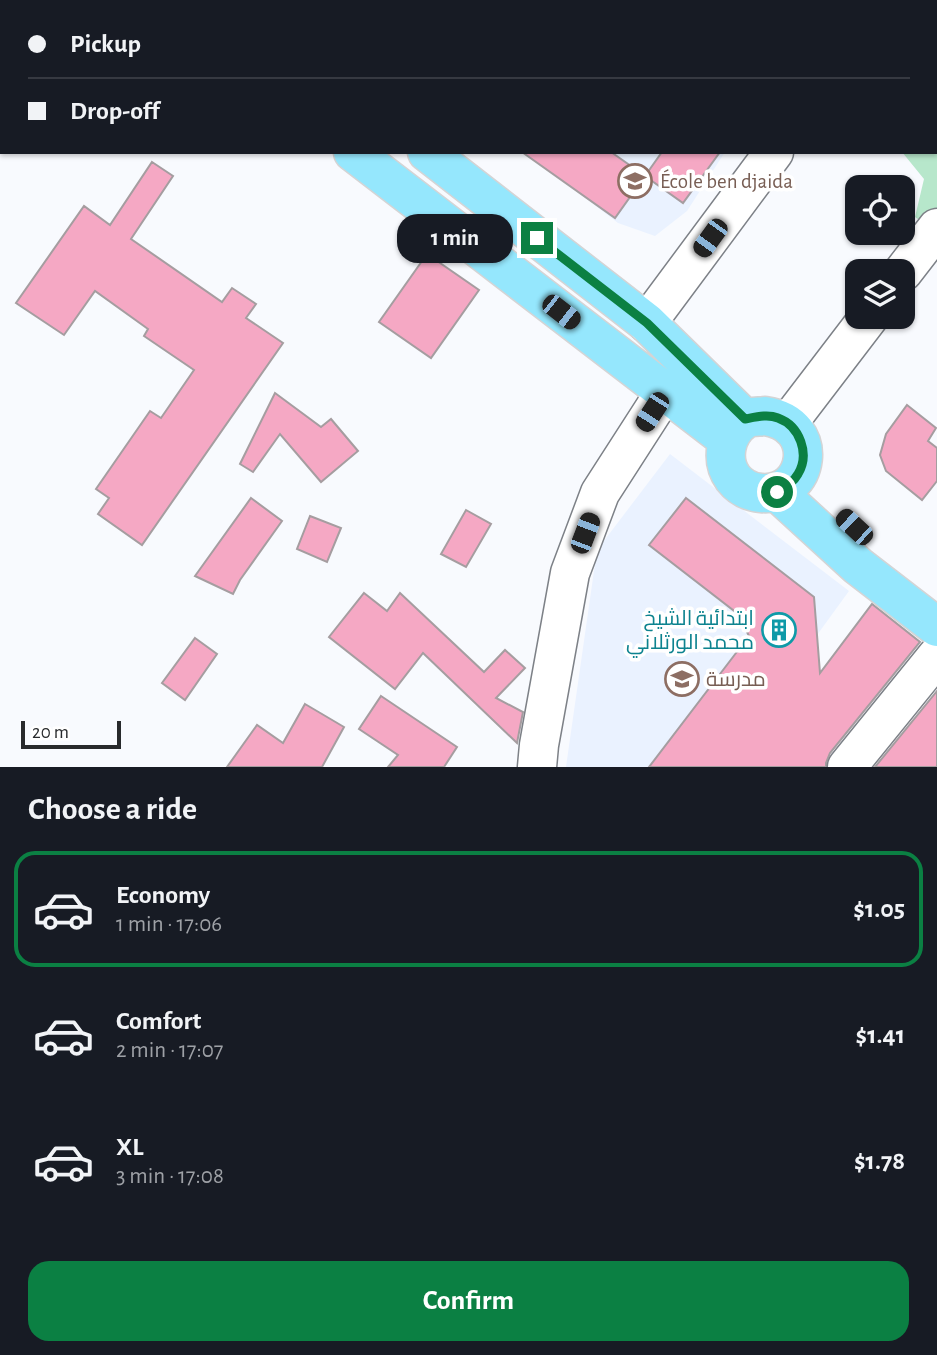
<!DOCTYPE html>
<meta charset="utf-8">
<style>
:root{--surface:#171b24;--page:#242831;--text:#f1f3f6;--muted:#9ea1a6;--line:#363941;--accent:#0b8043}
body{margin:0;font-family:"Alegreya Sans",Cairo,sans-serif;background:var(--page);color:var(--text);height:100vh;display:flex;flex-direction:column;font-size:26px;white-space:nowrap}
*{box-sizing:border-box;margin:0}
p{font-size:23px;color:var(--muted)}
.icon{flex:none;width:38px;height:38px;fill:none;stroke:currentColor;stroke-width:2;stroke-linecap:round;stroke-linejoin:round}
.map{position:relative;height:767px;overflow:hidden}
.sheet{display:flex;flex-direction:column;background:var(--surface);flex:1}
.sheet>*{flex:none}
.banner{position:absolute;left:0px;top:0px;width:938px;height:154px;box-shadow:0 2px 5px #0004;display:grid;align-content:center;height:154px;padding:0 28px;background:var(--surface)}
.buttons{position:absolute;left:845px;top:175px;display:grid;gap:14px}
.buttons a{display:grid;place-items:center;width:70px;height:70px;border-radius:14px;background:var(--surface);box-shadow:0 2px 5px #0004;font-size:35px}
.scale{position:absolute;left:21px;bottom:18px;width:100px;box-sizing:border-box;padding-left:7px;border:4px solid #282a2c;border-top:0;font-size:19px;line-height:24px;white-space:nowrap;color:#282a2c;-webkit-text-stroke:5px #fff;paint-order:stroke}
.end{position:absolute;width:32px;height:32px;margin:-16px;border:9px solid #0b8043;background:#fff;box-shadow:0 0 0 4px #fff}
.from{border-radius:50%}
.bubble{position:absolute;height:49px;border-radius:21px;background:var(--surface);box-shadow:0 2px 5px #0004;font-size:23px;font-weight:700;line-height:49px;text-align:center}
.car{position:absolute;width:21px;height:42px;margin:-21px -10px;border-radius:9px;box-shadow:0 0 5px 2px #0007;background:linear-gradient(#222 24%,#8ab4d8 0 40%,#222 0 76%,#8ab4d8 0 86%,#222 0)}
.banner b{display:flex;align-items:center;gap:24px;height:66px;font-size:26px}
.banner b+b{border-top:2px solid var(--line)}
.banner i{width:18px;height:18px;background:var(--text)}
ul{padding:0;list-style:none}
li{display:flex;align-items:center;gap:21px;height:116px;margin:0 14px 10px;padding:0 14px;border:4px solid transparent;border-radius:21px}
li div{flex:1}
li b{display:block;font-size:26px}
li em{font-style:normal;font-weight:700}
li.current{border-color:var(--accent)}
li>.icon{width:63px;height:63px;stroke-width:1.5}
h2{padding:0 28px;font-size:32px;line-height:84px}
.button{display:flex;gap:14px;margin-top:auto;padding:14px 28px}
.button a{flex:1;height:80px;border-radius:21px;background:var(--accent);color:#fff;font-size:28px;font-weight:700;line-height:80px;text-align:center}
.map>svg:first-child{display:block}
.built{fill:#eaf2ff}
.green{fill:#b7e7cb}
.building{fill:#f5a8c4;stroke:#a59da0;stroke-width:2}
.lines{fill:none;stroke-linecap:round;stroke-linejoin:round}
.minor-casing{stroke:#7d8187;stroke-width:41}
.major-casing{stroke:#d4d4d5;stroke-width:41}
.minor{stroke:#fff;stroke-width:38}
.major{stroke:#95e7fd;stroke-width:38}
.route{stroke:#0b8043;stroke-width:9}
.labels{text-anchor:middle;stroke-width:7;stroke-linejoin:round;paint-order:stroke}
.education-label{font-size:21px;fill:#785e54;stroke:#fff;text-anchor:start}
.culture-label{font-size:21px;fill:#0d838f;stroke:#fff;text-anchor:end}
</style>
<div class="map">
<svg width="937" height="767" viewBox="0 0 937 767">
<rect width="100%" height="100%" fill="#f8fafe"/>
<path class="built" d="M323,0h377l2,2h-377z
M525,152h200l-38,59 -32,25 -37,-13z
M670,454l179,137 -128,176h-155l31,-217z"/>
<path class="green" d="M853,0h84v233l-22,-16 9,-38 -22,-27h34v-150h-84z"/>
<path class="building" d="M522,152h89l34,24 -30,42z
M662,152h58l-37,51 -38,-27z
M152,162l21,14 -42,63 91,63 10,-14 24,16 -10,14 37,25 -141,202 -44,-31 11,-16 -13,-9 54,-78 11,7 33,-48 -50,-34 4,-7 -53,-38 -31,44 -48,-32 68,-97 26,19z
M427,254l52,36 -48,68 -52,-36z
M275,393l46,34 10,-8 27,32 -37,31 -41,-48 -27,38 -13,-8z
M907,405l29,23 -8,13 9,7v33l-15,19 -36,-29 -6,-16 6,-21z
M251,498l31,23 -42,59 -7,14 -38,-18z
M686,498l128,99 6,76 52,-69 48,38 -90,111 -4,10v4h-177l100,-131 -11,-22 -89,-69z
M466,510l25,14 -25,43 -25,-13z
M310,516l31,12 -14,34 -30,-13z
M364,593l23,18 13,-18 84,79 21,-22 20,18 -29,30 27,14 -6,31 -94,-90 -28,36 -66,-52z
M195,638l22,16 -32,46 -23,-17z
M937,691v76h-62z
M381,696l76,51 -13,20h-56l10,-12 -39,-26z
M305,704l39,23 -22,40h-95l30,-42 26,18z"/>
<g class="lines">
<g class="minor-casing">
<path id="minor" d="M731,0l2,2
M440,2l2,-2
M818,2l1,-2
M903,272l34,-44
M647,323l127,-171
M788,423l81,-106
M537,767l2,-22 31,-172 30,-80 65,-101
M847,767l90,-111"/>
</g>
<g class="major-casing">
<path id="major" d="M155,0l2,2
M224,0l2,2
M353,152l375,288
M427,152l220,171 98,96
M765,416c57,8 45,81 -4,77 -11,-1 -21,-6 -28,-15 -13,-18 -8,-45 11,-58 5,-4 14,-3 21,-4z
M777,492l81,74 79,61"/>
</g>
<use href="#minor" class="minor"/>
<use href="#major" class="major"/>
</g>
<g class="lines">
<path class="route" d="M537,238l110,85 98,96c11,-2 23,-5 33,-1 22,8 32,36 20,56 -5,9 -13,13 -21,18"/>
</g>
<defs>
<g id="school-ring" transform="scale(1.75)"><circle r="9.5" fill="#fff" stroke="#8d6e63" stroke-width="1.5"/><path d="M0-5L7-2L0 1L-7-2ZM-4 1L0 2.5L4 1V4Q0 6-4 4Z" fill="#8d6e63"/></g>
<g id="building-ring" transform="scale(1.75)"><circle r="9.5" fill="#fff" stroke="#0f9aa8" stroke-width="1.5"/><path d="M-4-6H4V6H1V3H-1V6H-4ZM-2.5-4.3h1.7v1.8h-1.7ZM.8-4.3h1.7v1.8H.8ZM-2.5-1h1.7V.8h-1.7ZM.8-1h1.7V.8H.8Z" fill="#0f9aa8"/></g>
</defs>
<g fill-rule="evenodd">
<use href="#school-ring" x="635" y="181"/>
<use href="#building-ring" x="779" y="630"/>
<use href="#school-ring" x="682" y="679"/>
</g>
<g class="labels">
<g class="education-label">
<text x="660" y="188">École ben djaida</text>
<text x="706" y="686">مدرسة</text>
</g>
<g class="culture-label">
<text x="754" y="625">ابتدائية الشيخ<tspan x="754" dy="24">محمد الورثلاني</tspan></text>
</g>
</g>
</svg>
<div class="buttons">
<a><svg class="icon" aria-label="locate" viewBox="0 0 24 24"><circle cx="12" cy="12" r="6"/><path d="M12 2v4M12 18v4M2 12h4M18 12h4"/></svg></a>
<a><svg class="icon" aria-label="layers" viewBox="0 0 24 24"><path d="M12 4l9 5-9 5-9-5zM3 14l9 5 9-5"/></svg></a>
</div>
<div class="scale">20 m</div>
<i class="end from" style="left:777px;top:492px"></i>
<i class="end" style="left:537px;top:238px"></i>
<div class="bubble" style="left:397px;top:214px;width:116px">1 min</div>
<i class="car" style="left:710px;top:238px;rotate:216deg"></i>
<i class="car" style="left:561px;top:312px;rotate:128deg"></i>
<i class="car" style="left:652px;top:412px;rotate:213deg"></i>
<i class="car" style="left:854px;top:527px;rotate:313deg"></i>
<i class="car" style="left:585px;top:533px;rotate:21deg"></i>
<div class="banner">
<b><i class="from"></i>Pickup</b>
<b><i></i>Drop-off</b>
</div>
</div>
<section class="sheet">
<h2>Choose a ride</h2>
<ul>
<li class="current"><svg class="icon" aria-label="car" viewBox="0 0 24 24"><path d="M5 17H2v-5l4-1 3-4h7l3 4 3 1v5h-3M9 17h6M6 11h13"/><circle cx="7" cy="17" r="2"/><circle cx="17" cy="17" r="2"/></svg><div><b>Economy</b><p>1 min · 17:06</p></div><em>$1.05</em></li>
<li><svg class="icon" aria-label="car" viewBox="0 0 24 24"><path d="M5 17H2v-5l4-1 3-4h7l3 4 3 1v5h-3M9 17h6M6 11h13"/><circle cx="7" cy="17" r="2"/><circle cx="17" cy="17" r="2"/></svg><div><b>Comfort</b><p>2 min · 17:07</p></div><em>$1.41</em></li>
<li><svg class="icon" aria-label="car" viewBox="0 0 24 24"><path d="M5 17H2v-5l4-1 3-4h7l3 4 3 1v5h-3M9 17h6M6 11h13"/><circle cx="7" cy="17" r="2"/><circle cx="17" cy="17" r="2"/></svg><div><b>XL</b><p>3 min · 17:08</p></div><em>$1.78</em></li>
</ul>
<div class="button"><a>Confirm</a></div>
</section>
